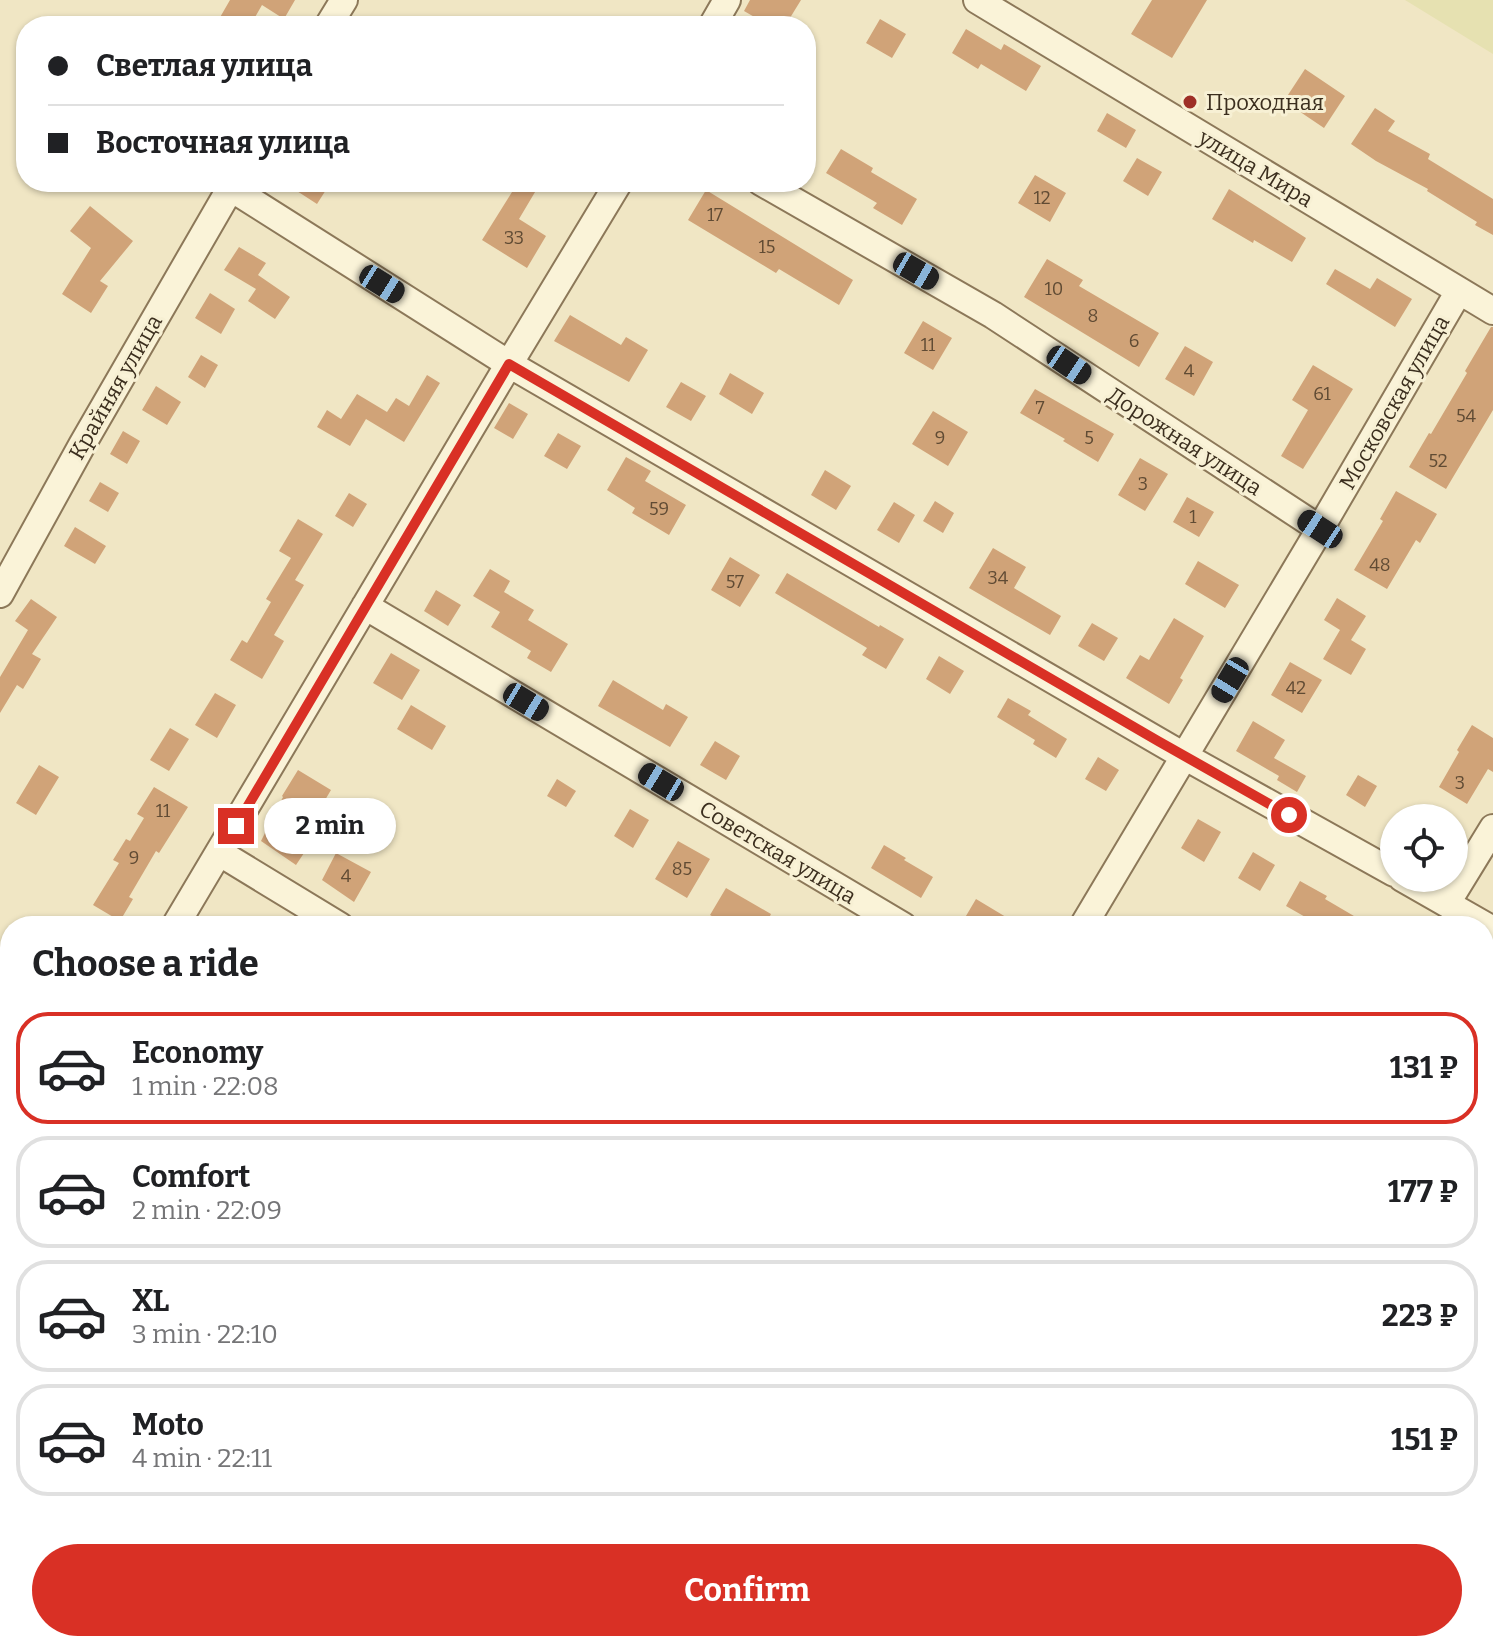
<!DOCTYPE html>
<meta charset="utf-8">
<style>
:root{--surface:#fff;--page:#f2f2f2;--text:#202124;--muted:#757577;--line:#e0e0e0;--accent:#d93025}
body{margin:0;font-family:Bitter,serif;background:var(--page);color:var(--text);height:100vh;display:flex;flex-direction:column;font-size:30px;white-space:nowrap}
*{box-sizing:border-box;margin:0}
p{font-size:26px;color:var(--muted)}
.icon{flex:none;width:44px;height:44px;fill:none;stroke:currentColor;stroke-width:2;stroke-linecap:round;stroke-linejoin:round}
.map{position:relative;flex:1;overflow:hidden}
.panel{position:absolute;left:0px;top:916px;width:1494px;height:736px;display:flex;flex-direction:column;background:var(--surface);border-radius:32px 32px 0 0;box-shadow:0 2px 6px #0004}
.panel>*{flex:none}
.hud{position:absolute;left:16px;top:16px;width:800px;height:176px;border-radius:32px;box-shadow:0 2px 6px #0004;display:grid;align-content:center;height:176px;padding:0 32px;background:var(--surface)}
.buttons{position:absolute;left:1380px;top:804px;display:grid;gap:16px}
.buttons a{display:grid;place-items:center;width:88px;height:88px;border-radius:50%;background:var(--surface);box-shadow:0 2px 6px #0004;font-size:40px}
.end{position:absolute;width:36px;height:36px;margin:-18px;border:10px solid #d93025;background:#fff;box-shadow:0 0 0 4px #fff}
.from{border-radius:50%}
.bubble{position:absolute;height:56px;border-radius:28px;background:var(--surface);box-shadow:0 2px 6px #0004;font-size:26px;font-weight:700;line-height:56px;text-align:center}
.car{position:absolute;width:24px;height:48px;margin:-24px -12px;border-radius:10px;box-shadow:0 0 6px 2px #0007;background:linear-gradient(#222 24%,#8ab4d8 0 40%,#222 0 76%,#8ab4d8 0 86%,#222 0)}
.hud b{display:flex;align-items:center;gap:28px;height:76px;font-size:30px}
.hud b+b{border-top:2px solid var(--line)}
.hud i{width:20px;height:20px;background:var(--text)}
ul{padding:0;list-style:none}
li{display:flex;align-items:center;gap:24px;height:112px;margin:0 16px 12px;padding:0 16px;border:4px solid var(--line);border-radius:32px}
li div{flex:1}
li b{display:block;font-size:30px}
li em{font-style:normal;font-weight:700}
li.active{border-color:var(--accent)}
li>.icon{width:72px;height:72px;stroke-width:1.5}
h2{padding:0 32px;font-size:36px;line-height:96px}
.action{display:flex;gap:16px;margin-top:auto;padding:16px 32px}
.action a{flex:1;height:92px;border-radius:48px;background:var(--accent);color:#fff;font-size:32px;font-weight:700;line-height:92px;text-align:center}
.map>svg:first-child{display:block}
.farmland{fill:#e6e1b1}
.building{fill:#d0a378}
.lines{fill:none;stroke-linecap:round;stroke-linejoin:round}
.minor-casing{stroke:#8c7859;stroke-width:30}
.minor{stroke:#faf3d8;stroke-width:26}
.route{stroke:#d93025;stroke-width:10}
.poi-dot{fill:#9e2f27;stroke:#f7f0d4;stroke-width:3}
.labels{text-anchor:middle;stroke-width:6;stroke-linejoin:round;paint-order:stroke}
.number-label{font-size:18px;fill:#604b34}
.poi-label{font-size:22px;fill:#3b2e1e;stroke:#f7f0d4;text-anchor:start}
.street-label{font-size:22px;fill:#3b2e1e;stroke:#f7f0d4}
</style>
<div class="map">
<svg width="1493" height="1652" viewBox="0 0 1493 1652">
<rect width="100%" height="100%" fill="#f0e6c4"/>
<path class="farmland" d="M1405,0h88v54z
M10,1329v313h134l-4,10h-140v-298z"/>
<path class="building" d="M230,0h65l-11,19 -22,-14 -12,21h-35z
M750,0h51l-16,26h-15l-26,-15z
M1152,0h55l-35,58 -41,-24z
M880,19l26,15 -14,24 -26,-15z
M966,29l35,21 3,-6 37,22 -15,25 -45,-27 -3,5 -26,-16z
M1305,69l40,27 -21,32 -40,-27z
M1375,108l20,13 -7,10 42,23 -2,5 65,40v36l-18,-10 2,-3 -50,-31 1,-2 -52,-28 -25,-17z
M1107,113l29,17 -10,18 -29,-17z
M841,149l32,19 -2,4 46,27 -15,26 -29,-17 4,-5 -51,-30z
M1137,158l25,14 -14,24 -25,-15z
M1035,175l31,18 -16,29 -32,-19z
M283,182h48l-14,22z
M496,182h45l-22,37 27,17 -19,32 -45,-28 30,-48z
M1229,189l77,49 -14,24 -38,-22 -1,3 -41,-24z
M706,190l147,90 -14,25 -60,-36 -3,4 -88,-53z
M90,206l43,35 -33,40 8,5 -17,27 -29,-19 29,-46 -21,-17z
M239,247l27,16 -8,12 32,22 -15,22 -27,-18 8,-12 -32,-19z
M1047,259l36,21 -4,6 80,47 -20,34 -115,-70z
M1335,269l35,20 7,-11 35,21 -17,28 -69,-43z
M210,293l25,16 -14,25 -26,-16z
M570,315l51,30 5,-8 22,13 -19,32 -75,-41z
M923,321l29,17 -19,32 -29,-17z
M1491,327h2v83l-47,79 -37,-22 20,-34 2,1 36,-61 -2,-2z
M1185,346l28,16 -19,34 -29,-17z
M201,355l17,10 -13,23 -17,-11z
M1313,365l40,24 -50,80 -22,-13 27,-46 -16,-10z
M730,373l34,20 -12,21 -33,-20z
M427,375l13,8 -36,59 -38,-23 -16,27 -33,-19 10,-17 14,9 16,-25 30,18 9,-14 13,8z
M681,382l25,14 -15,25 -25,-14z
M156,386l25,16 -14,23 -25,-15z
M1035,389l79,45 -16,28 -35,-21 2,-2 -45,-26z
M509,403l19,11 -15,25 -19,-11z
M933,411l35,21 -20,34 -36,-22z
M123,431l17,10 -13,23 -17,-10z
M558,433l23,13 -14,23 -23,-13z
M626,457l25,14 -6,10 41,24 -17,30 -37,-22 3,-5 -28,-18z
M1140,458l28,16 -23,37 -27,-16z
M825,470l26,16 -15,24 -25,-15z
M100,482l19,11 -11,19 -19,-11z
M1396,491l41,23 -17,29 -4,-3 -29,49 -33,-19 29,-49 -3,-2z
M349,493l18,11 -14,23 -18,-11z
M1187,497l27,15 -15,25 -26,-15z
M935,501l19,12 -11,20 -20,-12z
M894,502l21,13 -16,28 -22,-13z
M298,519l25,15 -28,46 9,5 -30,50 10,6 -22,38 -32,-19 12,-20 5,3 24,-41 -5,-3 25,-41 -12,-7z
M75,527l31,19 -11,18 -31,-18z
M993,548l33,19 -12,21 47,28 -11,19 -81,-47z
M730,557l30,18 -20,32 -29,-17z
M1198,561l41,24 -14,23 -40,-24z
M490,569l20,12 -6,11 30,18 -6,10 40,24 -17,28 -24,-14 4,-7 -40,-24 9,-15 -27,-16z
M787,573l92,54 1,-2 24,14 -18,30 -24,-14 5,-7 -92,-55z
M436,590l25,15 -13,21 -24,-15z
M1337,598l29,18 -15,24 15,9 -15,26 -28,-16 17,-29 -16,-10z
M31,599l26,18 -25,37 9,5 -18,30 -6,-4 -17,28v-36l28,-47 -13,-9z
M1174,618l30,18 -24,42 3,2 -14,24 -43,-26 14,-23 9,5z
M1092,623l26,15 -14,23 -26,-15z
M391,653l29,17 -18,30 -29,-17z
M939,656l25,15 -14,23 -24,-15z
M1290,662l32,18 -20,33 -31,-18z
M613,680l50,30 3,-6 22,13 -18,30 -72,-41z
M215,693l21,12 -19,33 -22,-13z
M1008,698l23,13 -3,4 39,24 -11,19 -23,-14 2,-4 -38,-23z
M411,705l35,21 -14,24 -35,-21z
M1253,721l32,19 -11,18 32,18 -9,16 -20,-12 2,-4 -43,-25z
M1472,725l21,13v34l-5,-3 -21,35 -28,-17 20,-35 -2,-2z
M170,728l19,11 -20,32 -19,-11z
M715,741l25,15 -14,24 -26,-15z
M1098,757l21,13 -13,21 -21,-12z
M39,765l20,12 -23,38 -20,-12z
M298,770l33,20 -22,37 9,5 -22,33 -35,-24 22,-44 -1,-1z
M1358,775l19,11 -12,21 -19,-12z
M557,779l19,12 -10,16 -19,-11z
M154,787l34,20 -29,46 -3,-2 -27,46 4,2 -13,22 -27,-16 26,-42 -6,-3 13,-21 4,2 14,-23 -7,-4z
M630,809l19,11 -16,28 -19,-12z
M1198,819l23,13 -17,30 -23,-14z
M678,841l32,18 -23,39 -32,-19z
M884,845l22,13 -2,2 29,17 -12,21 -50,-30z
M1253,852l22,13 -15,26 -22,-13z
M336,853l35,19 -17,30 -32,-22z
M1300,881l27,15 -2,3 46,27h-50l-35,-20z
M726,888l45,26 -6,12h-36l-19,-11z
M976,899l45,27h-50l-8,-5z"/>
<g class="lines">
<g class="minor-casing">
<path id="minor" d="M977,0l516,311
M328,26l16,-26
M712,26l15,-26
M761,182l232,133 327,214
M231,188l278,176 675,392 210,117
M0,594l82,-149 152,-263
M365,606l538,320
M220,853l120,73
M1402,878l91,52
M1447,903l46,-75
M175,926l334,-562 110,-182
M1083,926l237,-397 139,-238
M0,1134l10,5
M1484,1272l9,6
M1484,1410l9,-15
M1484,1573l9,5
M697,1642l17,10
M1243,1642l17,10
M314,1652l6,-10
M649,1652l6,-10
M1344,1652l6,-10"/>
</g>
<use href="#minor" class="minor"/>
</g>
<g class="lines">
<path class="route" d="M236,826l273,-462 649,377 131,74"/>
</g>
<circle class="poi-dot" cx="1190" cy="102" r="8"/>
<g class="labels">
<g class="number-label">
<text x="1042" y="204">12</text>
<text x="715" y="221">17</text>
<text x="514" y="244">33</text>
<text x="767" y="253">15</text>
<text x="1054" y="295">10</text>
<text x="1093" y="322">8</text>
<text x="1134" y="347">6</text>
<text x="928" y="351">11</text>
<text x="1189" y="377">4</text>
<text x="1322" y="400">61</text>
<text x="1040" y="414">7</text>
<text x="1466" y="422">54</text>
<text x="940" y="444">9</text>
<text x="1089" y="444">5</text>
<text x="1438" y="467">52</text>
<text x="1143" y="490">3</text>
<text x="659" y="515">59</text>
<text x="1193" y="523">1</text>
<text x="1380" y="571">48</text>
<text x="998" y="584">34</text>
<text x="735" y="588">57</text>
<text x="1296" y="694">42</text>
<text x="1460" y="789">3</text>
<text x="163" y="817">11</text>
<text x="134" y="864">9</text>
<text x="682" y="875">85</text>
<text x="346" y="882">4</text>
</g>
<g class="poi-label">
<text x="1206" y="110">Проходная</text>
</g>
<g class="street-label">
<text transform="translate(1256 168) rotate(31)" y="8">улица Мира</text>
<text transform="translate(115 387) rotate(-60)" y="8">Крайняя улица</text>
<text transform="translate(1394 402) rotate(-60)" y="8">Московская улица</text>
<text transform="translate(1185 441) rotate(33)" y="8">Дорожная улица</text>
<text transform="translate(778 852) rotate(31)" y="8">Советская улица</text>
</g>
</g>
</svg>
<div class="buttons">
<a><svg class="icon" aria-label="locate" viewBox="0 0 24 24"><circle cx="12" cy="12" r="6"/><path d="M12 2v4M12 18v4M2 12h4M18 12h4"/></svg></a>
</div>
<i class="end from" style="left:1289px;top:815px"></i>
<i class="end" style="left:236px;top:826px"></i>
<div class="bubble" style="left:264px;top:798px;width:132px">2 min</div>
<i class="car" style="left:916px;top:271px;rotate:120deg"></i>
<i class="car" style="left:382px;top:284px;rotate:122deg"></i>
<i class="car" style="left:1069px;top:365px;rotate:124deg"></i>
<i class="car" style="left:1320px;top:529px;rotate:303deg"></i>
<i class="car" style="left:1230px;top:680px;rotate:211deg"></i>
<i class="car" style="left:526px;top:702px;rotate:121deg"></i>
<i class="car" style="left:661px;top:782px;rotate:301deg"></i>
<div class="hud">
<b><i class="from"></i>Светлая улица</b>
<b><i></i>Восточная улица</b>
</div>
<section class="panel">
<h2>Choose a ride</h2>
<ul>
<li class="active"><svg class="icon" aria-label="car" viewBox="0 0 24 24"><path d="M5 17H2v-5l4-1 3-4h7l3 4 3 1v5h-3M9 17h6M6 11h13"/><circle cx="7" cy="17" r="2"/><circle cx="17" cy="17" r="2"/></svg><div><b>Economy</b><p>1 min · 22:08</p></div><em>131 ₽</em></li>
<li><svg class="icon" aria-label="car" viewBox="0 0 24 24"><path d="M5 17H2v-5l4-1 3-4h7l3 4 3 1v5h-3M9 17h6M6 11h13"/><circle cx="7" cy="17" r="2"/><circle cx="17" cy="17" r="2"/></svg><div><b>Comfort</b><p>2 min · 22:09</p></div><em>177 ₽</em></li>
<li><svg class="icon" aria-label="car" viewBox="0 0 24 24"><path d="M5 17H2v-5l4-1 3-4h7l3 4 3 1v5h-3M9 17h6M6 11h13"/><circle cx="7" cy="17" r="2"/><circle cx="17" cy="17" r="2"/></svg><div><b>XL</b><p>3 min · 22:10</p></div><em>223 ₽</em></li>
<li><svg class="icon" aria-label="car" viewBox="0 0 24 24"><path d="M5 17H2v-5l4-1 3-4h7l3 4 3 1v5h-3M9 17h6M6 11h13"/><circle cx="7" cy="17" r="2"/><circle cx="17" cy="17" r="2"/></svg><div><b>Moto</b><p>4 min · 22:11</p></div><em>151 ₽</em></li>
</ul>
<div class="action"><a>Confirm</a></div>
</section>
</div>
